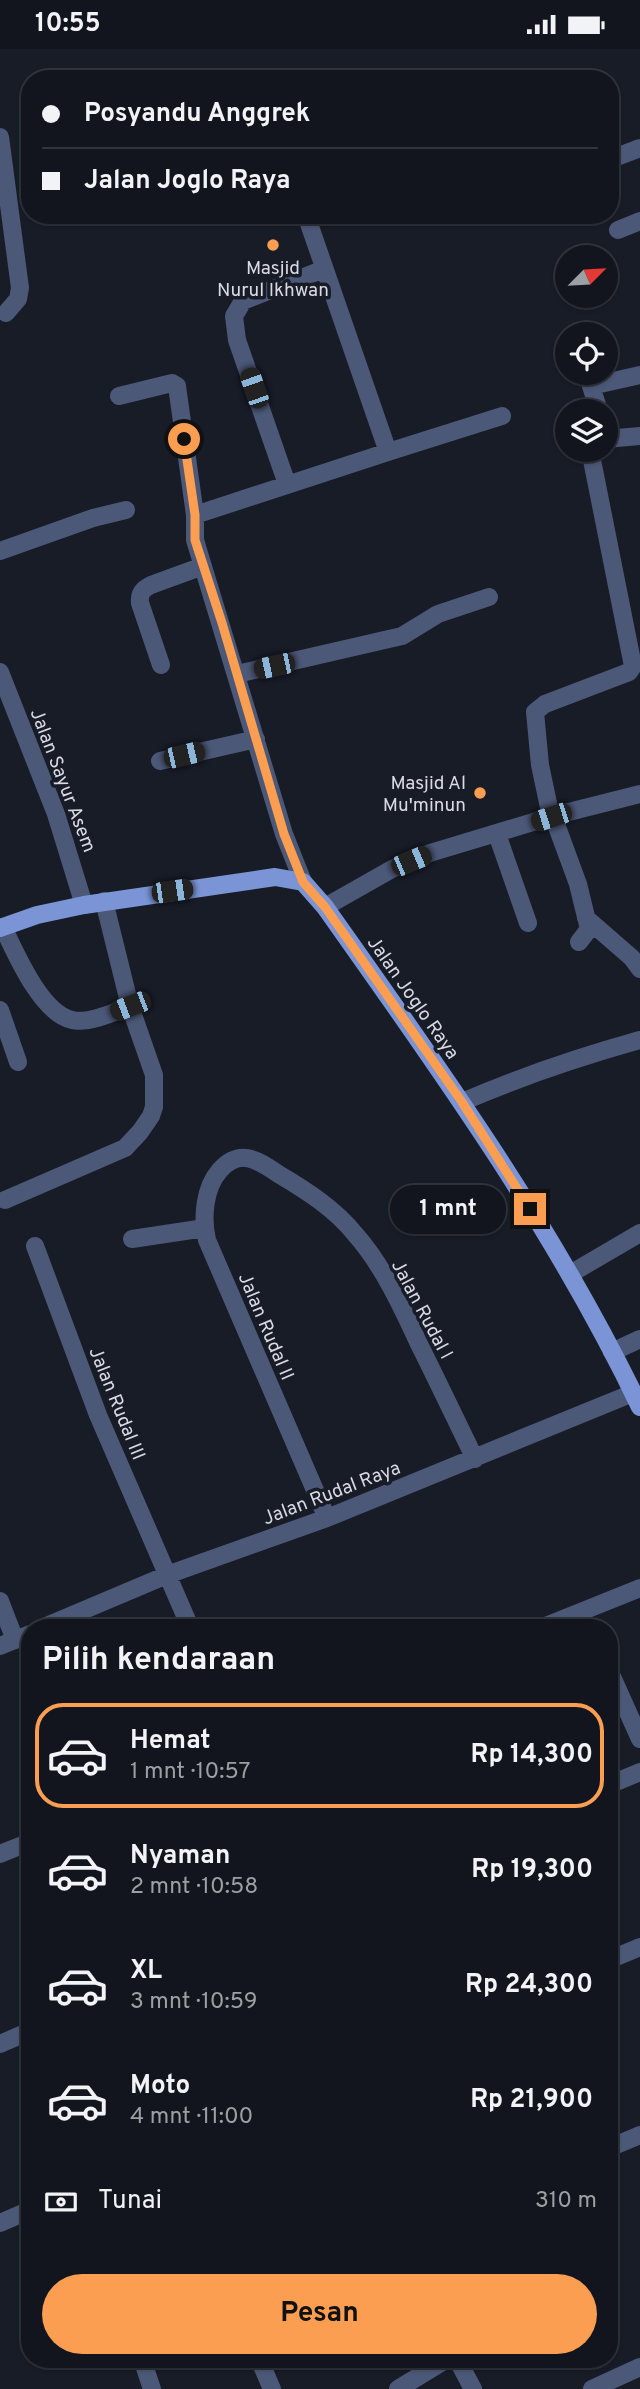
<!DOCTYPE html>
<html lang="id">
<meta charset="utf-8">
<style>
:root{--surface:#12151d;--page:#1b1e26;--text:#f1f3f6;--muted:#9c9fa4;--line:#31343b;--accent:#fc9e52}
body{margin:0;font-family:Overpass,sans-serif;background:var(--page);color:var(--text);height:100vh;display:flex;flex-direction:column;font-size:26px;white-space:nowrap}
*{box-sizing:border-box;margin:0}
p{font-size:23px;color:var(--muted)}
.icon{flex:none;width:38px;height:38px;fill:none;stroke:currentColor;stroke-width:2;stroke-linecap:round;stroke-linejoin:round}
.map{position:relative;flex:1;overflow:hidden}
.details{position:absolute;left:21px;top:1570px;width:597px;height:749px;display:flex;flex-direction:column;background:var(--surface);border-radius:28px;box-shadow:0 2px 5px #0004,0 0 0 2px var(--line)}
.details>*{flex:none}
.top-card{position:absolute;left:21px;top:21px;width:598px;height:154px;border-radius:28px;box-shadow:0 2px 5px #0004,0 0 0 2px var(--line);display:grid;align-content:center;height:154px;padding:0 21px;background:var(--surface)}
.needle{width:46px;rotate:66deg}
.controls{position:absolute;left:555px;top:196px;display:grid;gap:14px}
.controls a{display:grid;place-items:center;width:63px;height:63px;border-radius:50%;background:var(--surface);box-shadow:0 2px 5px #0004,0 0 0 2px var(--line);font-size:35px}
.end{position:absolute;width:32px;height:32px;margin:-16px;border:9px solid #fc9e52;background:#111;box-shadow:0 0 0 4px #111}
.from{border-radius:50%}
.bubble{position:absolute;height:49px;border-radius:24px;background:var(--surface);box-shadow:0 2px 5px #0004,0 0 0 2px var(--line);font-size:23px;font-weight:700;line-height:49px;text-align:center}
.car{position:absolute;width:21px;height:42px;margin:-21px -10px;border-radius:9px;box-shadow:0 0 5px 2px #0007;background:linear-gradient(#222 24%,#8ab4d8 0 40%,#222 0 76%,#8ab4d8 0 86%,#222 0)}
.top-card b{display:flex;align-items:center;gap:24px;height:66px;font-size:26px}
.top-card b+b{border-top:2px solid var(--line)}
.top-card i{width:18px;height:18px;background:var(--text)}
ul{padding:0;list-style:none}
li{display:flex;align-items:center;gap:21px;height:105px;margin:0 14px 10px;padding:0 7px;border:4px solid transparent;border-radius:28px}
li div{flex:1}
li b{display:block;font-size:26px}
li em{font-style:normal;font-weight:700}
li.selected{border-color:var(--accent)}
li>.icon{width:63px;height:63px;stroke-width:1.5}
h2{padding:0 21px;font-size:32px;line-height:84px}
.pay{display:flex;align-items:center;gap:18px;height:77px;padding:0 21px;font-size:26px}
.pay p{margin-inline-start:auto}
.button{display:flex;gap:14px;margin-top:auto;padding:14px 21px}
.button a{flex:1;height:80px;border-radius:42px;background:var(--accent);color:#111;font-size:28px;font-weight:700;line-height:80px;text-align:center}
.status{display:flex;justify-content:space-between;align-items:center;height:49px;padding:0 35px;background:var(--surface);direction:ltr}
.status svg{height:19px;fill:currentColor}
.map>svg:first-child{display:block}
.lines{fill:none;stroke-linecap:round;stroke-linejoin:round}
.minor{stroke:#4c5878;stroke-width:18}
.major{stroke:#7a94d5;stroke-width:18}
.route{stroke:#fc9e52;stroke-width:9}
.poi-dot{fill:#fc9e52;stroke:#181c27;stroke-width:2.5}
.labels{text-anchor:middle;stroke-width:7;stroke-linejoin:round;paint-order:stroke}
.poi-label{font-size:19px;fill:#d8dbe3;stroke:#181c27}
.street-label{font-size:19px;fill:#d8dbe3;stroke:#181c27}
</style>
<div class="status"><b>10:55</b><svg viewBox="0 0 49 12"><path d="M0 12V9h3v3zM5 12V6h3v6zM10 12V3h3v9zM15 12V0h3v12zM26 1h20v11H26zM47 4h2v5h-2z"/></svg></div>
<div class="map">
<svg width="640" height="2340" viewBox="0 0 640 2340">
<rect width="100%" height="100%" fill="#181c27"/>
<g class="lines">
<path class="minor" d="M0,88l20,151 -2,11 -12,14
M611,110l29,-11
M618,181l22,-9
M119,347l53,-13 5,3 18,129v25l89,294 19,48
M599,362l-8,-25 49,-11
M606,390l34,-3
M388,403l114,-36
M287,435l-50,-144 -3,-24 9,-15 81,-32
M195,466l193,-63 -82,-237
M0,502l93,-33 33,-8
M161,616l-21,-62c-1,-10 3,-14 11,-18l52,-19
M0,623l56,142 28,91
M237,625l165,-38 36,-22 51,-17
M160,712l96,-22
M553,767l25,68 11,45 -10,13
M551,768l-11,-52 -5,-53 10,-8 84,-32 4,-6 -43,-216
M497,785l31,89
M325,858l67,-38 38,-16 123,-37 87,-22
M586,869l46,40 8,11
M3,878c13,27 38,86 69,93 16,4 43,-8 58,-14
M0,961l18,52
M462,1053c58,-25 117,-45 178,-62
M5,1151l120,-52 15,-16 11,-16 3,-9v-32l-24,-69 -26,-105
M132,1190l73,-11
M35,1197l63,169 92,212
M570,1225l70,-41
M612,1303l28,-13
M327,1469l-120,-278c-5,-22 -3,-52 13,-70 21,-23 39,-9 60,5 27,16 55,34 75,59 27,30 47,73 64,110 19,38 37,76 56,115
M0,1552l15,39
M44,1578l123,-52 160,-57 306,-125
M543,1578l97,-39
M0,1597l30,-12
M609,1621l31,69
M609,1736l31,-13
M0,1805l30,-12
M609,1911l31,-13
M0,1995l30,-13
M609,2099l31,-13
M0,2174l30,-13
M142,2310l10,30
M259,2310l13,30
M457,2310l16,30
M398,2340l49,-30
M592,2340l48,-22"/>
<path class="major" d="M0,879l37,-13 47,-10 191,-28 28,5 22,25c114,161 230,322 315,500"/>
</g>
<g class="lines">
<path class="route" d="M184,390l11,76v25l27,83 62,211 19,48 22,25 137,195 68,107"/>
</g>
<g class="poi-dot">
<circle cx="273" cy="196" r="7"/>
<circle cx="480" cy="744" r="7"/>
</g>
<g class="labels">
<g class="poi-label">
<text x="273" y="225">Masjid<tspan x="273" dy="22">Nurul Ikhwan</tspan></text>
<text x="466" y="740" text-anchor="end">Masjid Al<tspan x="466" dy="22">Mu'minun</tspan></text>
</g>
<g class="street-label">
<text transform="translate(64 731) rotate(69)" y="7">Jalan Sayur Asem</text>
<text transform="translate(414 948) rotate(55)" y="7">Jalan Joglo Raya</text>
<text transform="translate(423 1260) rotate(62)" y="7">Jalan Rudal I</text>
<text transform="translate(267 1277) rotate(67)" y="7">Jalan Rudal II</text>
<text transform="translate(118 1354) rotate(68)" y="7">Jalan Rudal III</text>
<text transform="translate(331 1443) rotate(-21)" y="7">Jalan Rudal Raya</text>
</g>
</g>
</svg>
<div class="controls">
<a><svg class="needle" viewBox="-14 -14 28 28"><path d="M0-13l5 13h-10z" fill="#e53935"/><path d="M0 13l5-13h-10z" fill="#9c9fa4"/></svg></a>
<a><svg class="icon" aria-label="locate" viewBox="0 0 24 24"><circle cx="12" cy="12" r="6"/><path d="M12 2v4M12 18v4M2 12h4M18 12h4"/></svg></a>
<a><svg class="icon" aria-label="layers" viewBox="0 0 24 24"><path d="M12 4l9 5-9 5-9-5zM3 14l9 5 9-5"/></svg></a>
</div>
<i class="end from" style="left:184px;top:390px"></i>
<i class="end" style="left:530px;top:1160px"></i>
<div class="bubble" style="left:390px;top:1136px;width:116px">1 mnt</div>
<i class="car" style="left:254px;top:339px;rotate:341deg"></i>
<i class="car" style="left:274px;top:617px;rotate:258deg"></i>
<i class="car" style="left:184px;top:706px;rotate:77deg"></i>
<i class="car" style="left:551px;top:768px;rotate:252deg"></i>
<i class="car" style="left:411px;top:812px;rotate:67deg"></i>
<i class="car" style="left:172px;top:842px;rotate:82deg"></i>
<i class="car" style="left:130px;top:957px;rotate:249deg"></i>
<div class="top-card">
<b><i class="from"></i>Posyandu Anggrek</b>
<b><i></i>Jalan Joglo Raya</b>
</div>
<section class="details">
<h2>Pilih kendaraan</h2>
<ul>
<li class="selected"><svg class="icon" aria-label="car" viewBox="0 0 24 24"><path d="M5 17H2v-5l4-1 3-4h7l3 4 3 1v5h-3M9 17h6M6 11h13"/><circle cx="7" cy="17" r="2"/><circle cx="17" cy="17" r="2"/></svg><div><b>Hemat</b><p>1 mnt · 10:57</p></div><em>Rp 14,300</em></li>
<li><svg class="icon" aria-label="car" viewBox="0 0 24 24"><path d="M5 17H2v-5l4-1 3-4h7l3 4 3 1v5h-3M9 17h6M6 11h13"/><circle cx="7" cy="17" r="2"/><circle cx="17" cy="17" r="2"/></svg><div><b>Nyaman</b><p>2 mnt · 10:58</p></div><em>Rp 19,300</em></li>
<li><svg class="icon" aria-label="car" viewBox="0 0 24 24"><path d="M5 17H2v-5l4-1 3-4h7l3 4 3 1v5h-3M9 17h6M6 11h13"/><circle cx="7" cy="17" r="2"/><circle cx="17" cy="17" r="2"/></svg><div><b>XL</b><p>3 mnt · 10:59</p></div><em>Rp 24,300</em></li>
<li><svg class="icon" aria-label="car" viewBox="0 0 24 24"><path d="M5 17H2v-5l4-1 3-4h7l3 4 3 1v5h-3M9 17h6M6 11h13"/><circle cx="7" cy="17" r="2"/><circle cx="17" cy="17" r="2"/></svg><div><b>Moto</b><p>4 mnt · 11:00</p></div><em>Rp 21,900</em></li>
</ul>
<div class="pay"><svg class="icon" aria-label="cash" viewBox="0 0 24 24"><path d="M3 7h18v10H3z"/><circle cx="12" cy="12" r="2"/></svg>Tunai<p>310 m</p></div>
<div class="button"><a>Pesan</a></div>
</section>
</div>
